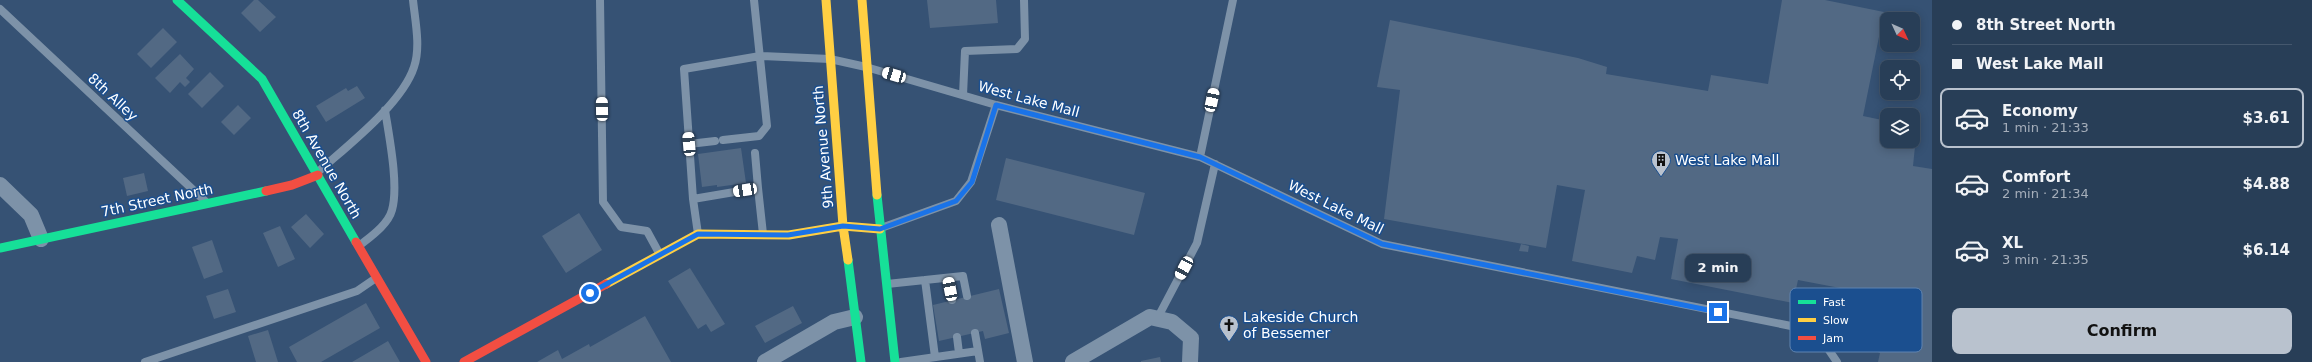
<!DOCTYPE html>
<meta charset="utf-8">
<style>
:root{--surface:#283e57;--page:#30455d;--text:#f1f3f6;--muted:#a5aeba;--line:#44576d;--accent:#b9c2ce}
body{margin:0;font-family:"DejaVu Sans",sans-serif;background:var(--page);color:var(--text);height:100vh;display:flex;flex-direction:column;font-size:15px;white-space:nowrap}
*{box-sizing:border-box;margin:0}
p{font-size:13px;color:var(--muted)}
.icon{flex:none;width:22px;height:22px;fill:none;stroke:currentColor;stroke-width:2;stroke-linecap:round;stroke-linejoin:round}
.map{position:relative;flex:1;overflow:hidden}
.sheet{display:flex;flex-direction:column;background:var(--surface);width:380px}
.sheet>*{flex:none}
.banner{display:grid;align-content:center;height:88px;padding:0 20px;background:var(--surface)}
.needle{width:26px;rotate:134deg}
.fabs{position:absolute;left:1880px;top:12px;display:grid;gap:8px}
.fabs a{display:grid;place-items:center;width:40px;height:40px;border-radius:8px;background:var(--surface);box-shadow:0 2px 10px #0003,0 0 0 1px var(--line);font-size:20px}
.end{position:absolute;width:18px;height:18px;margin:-9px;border:5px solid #1a73e8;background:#fff;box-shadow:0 0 0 2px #fff}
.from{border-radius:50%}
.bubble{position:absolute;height:28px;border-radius:8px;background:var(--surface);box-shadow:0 2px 10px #0003,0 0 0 1px var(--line);font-size:13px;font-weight:600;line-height:28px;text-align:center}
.car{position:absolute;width:12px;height:24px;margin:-12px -6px;border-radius:5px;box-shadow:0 0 3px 1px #0007;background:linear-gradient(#fff 24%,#345 0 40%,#fff 0 76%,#345 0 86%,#fff 0)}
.banner b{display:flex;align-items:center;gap:14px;height:38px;font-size:15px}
.banner b+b{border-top:1px solid var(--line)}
.banner i{width:10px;height:10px;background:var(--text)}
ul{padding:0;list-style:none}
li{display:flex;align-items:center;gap:12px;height:60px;margin:0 8px 6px;padding:0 12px;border:2px solid transparent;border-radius:8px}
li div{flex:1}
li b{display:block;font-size:15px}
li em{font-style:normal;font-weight:600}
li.on{border-color:var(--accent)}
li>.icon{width:36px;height:36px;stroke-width:1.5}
.primary-button{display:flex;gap:8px;margin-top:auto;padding:8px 20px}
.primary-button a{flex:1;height:46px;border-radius:8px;background:var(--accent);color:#111;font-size:16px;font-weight:600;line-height:46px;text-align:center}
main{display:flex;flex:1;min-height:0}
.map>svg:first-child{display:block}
.building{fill:#526984}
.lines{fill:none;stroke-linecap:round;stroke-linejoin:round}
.lane{stroke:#7d92a8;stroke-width:8}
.street{stroke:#7d92a8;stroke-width:16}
.fast{stroke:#16e098;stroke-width:9}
.slow{stroke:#ffcf43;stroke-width:9}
.jam{stroke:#f24e42;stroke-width:9}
.route{stroke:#1a73e8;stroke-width:5}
.labels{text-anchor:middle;stroke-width:3;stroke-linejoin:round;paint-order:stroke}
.street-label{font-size:14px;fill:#fff;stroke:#1b4f8f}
.poi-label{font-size:14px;fill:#fff;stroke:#1b4f8f;text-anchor:start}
.key{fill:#1b4f8f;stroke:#5f84b1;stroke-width:1}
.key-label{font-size:11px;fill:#fff}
</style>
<main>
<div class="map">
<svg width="1932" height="362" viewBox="0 0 1932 362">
<rect width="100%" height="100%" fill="#365274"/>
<path class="building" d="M254,0h4l18,17 -16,15 -19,-19z
M927,0h69l2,23 -68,5z
M1782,0h43l59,12 -21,104 24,5v20h26v-15l4,1 -4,39 19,3v193h-54l2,-9 -7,-3 9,-54 -84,-16 -5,23 -122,-24 7,-40 -18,-2 -5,23 -18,-4 -5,17 -60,-12 13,-71 -28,-5 -11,63 -162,-29 16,-129 -23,-3 13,-67 188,38 29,9 -1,7 102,17 3,-16 57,9z
M163,28l14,14 -26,26 -14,-14z
M180,54l14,15 -8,9 4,4 -5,5 -5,-5 -10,11 -15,-15z
M210,72l14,14 -22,22 -14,-14z
M357,86l8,12 -39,24 -10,-16 30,-18 2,3z
M238,105l13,13 -17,17 -13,-13z
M741,148l5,35 -29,4v-2l-15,2 -4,-33z
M1006,158l139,35 -11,42 -138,-35z
M144,173l4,18 -21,5 -4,-18z
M579,213l23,37 -36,23 -24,-37z
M306,214l18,20 -14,14 -19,-21z
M280,226l15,33 -17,8 -15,-34z
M212,240l11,32 -19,7 -12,-32z
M1521,244l8,2 -1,6 -9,-1z
M690,268l35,56 -14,8 -5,-8 -8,5 -30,-48z
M228,289l8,23 -22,7 -8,-23z
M999,289l10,44 -24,6 -2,-8 -44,10 -6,-36z
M366,303l14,25 -59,34h-24l-8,-15z
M793,306l9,17 -37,20 -10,-17z
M645,316l26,46h-134l21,-12 4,9 27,-15 1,3z
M268,330l10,32h-22l-8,-26z
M388,341l12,21h-48z
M1160,357l1,5h-20v-1z"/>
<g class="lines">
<path class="lane" d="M600,0l3,202 18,25 26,4 12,22
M0,9l205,192
M963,95l2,-44 52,-2 8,-10 -1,-39
M723,140l36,-4 8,-10 -13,-126
M689,144l26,-3
M755,153l3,35
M1200,157l33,-157
M318,172c29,-26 84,-68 96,-105 7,-20 1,-47 -1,-67
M693,199l5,35
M881,228l75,-27 15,-19 25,-77
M763,234l-5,-46 -65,11 -9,-130 76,-13 70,3 36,8 130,38 204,52 182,87 434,87 21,31
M359,246c11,-9 29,-21 33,-36 7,-25 -3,-74 -7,-100
M948,278l4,22
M925,280l10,77
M887,284l76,-8 4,20
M1157,319l40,-76 18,-79
M975,333l5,29
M957,337l2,16
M145,362l212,-71 19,-13
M901,362l77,-11"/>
<path class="street" d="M0,185l31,30 10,24
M999,225l26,137
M765,362l69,-40 21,-5
M1073,362l77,-45 22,5 19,16 -1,24"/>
<path class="fast" d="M177,0l85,79 94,163
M877,195l18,167
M0,248l266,-57
M848,260l13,102"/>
<path class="slow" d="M826,0l17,226 5,34
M862,0l15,195
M606,284l92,-50 91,1 54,-9 37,3"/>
<path class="jam" d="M266,191l26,-6 26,-10
M356,242l70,120
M464,362l142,-78"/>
</g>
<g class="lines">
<path class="route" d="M590,293l108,-59 90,1 55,-9 37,3 76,-28 16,-19 24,-77 204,52 182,87 336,68"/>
</g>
<defs>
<g id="building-pin" transform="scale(1)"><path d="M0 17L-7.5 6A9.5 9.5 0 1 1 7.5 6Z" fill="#b9c2ce" stroke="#1b4f8f"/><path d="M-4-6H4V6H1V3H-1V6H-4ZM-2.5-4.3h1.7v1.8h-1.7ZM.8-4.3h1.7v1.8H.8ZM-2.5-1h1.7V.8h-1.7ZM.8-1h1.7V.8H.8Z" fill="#111"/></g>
<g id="church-pin" transform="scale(1)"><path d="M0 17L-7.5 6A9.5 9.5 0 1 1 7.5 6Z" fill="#b9c2ce" stroke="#1b4f8f"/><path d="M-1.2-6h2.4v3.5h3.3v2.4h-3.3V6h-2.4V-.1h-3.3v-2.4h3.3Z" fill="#111"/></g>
</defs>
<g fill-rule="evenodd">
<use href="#building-pin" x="1661" y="160"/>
<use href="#church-pin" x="1229" y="325"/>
</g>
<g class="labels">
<g class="street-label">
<text transform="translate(113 97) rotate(43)" y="5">8th Alley</text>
<text transform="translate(1029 99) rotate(15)" y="5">West Lake Mall</text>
<text transform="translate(823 147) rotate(-95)" y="5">9th Avenue North</text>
<text transform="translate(327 164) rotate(60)" y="5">8th Avenue North</text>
<text transform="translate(157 200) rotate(-12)" y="5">7th Street North</text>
<text transform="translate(1336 207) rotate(26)" y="5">West Lake Mall</text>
</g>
<g class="poi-label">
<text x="1675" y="165">West Lake Mall</text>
<text x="1243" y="322">Lakeside Church<tspan x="1243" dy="16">of Bessemer</tspan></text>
</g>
</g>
<rect x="1790" y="288" width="132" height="64" rx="6" class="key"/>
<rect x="1798" y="300" width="18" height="4" fill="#16e098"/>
<rect x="1798" y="318" width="18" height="4" fill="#ffcf43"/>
<rect x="1798" y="336" width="18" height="4" fill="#f24e42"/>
<g class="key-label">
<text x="1823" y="306">Fast</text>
<text x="1823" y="324">Slow</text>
<text x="1823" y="342">Jam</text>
</g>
</svg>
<div class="fabs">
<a><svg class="needle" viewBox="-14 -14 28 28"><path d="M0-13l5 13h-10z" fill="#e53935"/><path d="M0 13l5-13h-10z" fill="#a5aeba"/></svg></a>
<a><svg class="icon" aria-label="locate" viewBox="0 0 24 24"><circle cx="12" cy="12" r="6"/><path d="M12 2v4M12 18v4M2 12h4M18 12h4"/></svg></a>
<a><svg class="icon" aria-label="layers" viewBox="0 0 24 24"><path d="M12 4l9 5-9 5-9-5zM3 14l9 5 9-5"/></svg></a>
</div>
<i class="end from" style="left:590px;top:293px"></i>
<i class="end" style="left:1718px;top:312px"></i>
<div class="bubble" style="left:1685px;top:254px;width:66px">2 min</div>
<i class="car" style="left:894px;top:75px;rotate:286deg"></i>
<i class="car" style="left:1212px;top:100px;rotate:12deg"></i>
<i class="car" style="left:602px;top:109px;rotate:359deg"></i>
<i class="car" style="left:689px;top:144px;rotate:355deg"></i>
<i class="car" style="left:745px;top:190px;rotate:261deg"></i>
<i class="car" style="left:1184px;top:268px;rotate:208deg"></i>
<i class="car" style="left:950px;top:289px;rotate:349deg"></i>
</div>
<section class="sheet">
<div class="banner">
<b><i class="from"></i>8th Street North</b>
<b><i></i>West Lake Mall</b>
</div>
<ul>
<li class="on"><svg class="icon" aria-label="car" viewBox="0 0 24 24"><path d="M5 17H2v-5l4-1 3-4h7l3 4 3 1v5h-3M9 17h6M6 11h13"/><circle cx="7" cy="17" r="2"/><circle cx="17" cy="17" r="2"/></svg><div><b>Economy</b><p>1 min · 21:33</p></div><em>$3.61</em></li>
<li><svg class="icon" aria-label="car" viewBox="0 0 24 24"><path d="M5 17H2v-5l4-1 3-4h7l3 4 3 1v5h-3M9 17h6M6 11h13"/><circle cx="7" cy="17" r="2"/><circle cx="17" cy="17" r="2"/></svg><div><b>Comfort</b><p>2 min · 21:34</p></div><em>$4.88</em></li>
<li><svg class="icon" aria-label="car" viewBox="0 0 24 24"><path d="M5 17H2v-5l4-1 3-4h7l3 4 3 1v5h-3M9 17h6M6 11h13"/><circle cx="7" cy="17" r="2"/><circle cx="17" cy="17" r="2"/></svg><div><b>XL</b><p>3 min · 21:35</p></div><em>$6.14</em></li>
</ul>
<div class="primary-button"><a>Confirm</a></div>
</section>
</main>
